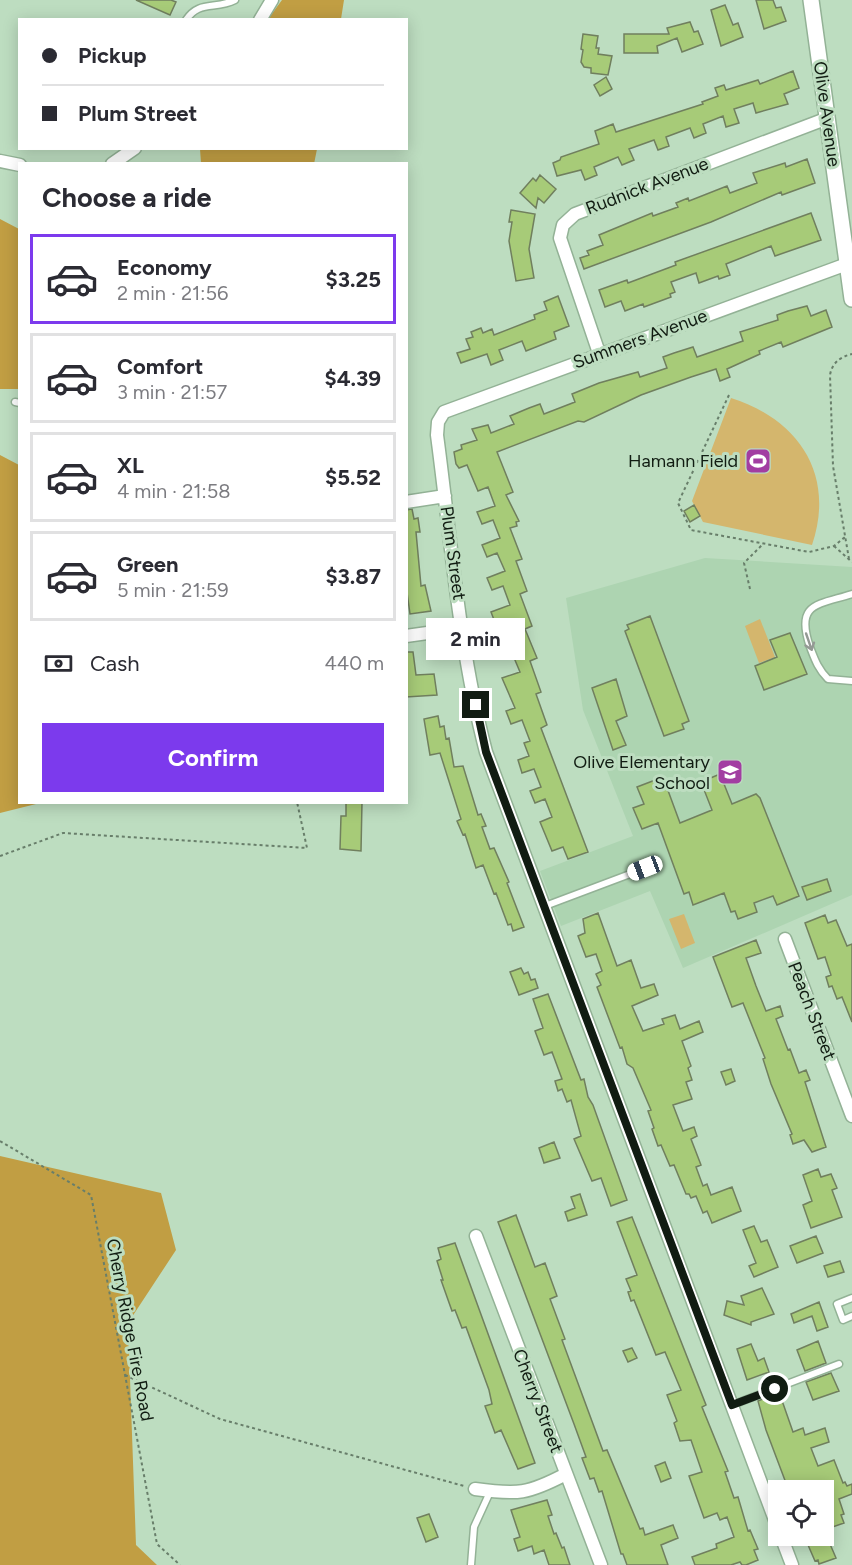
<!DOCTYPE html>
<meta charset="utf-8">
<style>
:root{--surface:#fff;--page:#f7f7f7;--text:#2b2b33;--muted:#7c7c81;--line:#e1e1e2;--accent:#7c3aed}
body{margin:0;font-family:Figtree,sans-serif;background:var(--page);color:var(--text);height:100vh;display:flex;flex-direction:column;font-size:22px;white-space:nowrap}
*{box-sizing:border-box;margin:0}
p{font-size:20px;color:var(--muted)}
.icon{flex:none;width:33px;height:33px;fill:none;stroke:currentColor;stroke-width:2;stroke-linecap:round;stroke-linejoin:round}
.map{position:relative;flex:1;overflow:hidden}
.sheet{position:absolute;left:18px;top:162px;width:390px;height:642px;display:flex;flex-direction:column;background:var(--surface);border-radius:0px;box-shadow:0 3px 15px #0003}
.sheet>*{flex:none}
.top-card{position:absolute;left:18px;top:18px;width:390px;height:132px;border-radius:0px;box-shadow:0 3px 15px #0003;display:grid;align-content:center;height:132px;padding:0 24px;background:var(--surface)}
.controls{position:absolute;left:768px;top:1480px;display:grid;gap:12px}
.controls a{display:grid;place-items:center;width:66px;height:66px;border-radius:0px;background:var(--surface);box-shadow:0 3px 15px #0003;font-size:30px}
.end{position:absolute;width:27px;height:27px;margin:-14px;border:8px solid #111c12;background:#fff;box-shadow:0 0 0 3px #fff}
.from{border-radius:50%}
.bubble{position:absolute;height:42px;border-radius:0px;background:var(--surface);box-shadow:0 3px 15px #0003;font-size:20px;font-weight:700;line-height:42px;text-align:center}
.car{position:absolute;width:18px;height:36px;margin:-18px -9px;border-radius:8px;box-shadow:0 0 4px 2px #0007;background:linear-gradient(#fff 24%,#345 0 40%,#fff 0 76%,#345 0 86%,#fff 0)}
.top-card b{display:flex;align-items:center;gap:21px;height:57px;font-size:22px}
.top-card b+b{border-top:2px solid var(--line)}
.top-card i{width:15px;height:15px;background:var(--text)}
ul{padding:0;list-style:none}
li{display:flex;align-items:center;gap:18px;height:90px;margin:0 12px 9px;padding:0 12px;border:3px solid var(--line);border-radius:0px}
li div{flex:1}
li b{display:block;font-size:22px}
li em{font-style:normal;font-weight:700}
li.active{border-color:var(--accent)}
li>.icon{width:54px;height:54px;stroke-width:1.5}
h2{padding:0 24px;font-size:27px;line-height:72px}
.pay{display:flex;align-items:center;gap:15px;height:66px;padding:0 24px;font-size:22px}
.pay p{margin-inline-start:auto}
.button{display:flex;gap:12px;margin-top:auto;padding:12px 24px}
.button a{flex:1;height:69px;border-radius:0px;background:var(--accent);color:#fff;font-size:24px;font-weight:700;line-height:69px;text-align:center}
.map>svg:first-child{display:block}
.built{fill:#add4b1}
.green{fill:#d4b66d}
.forest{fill:#c19e43}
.building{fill:#a7cb78;stroke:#707f5e;stroke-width:1.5}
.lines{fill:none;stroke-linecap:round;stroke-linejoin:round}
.service-casing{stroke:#93b296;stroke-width:9}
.minor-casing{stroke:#93b296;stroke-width:15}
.tertiary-casing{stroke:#93b296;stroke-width:18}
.path{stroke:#687e6a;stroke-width:2;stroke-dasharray:3 3;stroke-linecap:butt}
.service{stroke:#fff;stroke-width:6}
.minor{stroke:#fff;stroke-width:12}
.tertiary{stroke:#fff;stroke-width:15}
.oneway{stroke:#949994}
.route{stroke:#111c12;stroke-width:8}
.labels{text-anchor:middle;stroke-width:6;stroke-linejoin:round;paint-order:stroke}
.street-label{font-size:18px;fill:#111c12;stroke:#bdddc0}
.poi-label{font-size:18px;fill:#111c12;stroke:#bdddc0;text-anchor:end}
</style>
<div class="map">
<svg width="852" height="1565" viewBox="0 0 852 1565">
<rect width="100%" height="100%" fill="#bdddc0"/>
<path class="built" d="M705,558l147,9v328l-169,73 -33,-77 -89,35 -21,-55 93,-35 -50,-126 -17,-112z"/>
<path class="green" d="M731,398c67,21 105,76 81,147l-109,-23 -11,-21z
M760,619l15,38 -16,6 -14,-37z
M684,914l11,29 -14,6 -12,-30z"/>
<path class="forest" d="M282,0h62l-3,19h-73z
M200,149v-1l117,1 -3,15 -113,-1z
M0,219l19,10v160h-19z
M0,455l19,10 1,337 20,1 -40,10z
M0,1156l161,37 15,57 -48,73 8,222 21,20h-157z"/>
<path class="building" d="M136,0h35l5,2 -6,13z
M756,0h17l3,8 5,-1 5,14 -22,8z
M725,5l8,20 5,-2 5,14 -22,9 -10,-36z
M690,22l4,10 4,-1 5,13 -21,8 -5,-14 -20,8 1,7h-34v-19h45l-2,-6z
M583,34l15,2 -2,12h3l-1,6 14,2 -4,19 -17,-2v-5l-7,-1 -3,-5 2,-12 -2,-1z
M793,71l6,17 -15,6 4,10 -32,9 -3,-10 -19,6 5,14 -13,4 -3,-11 -20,8 3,9 -12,5 -4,-10 -24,9 3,9 -11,4 -4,-10 -25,9 5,11 -12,5 -4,-8 -24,10 3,8 -12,5 -4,-10 -24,6 -4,-13 7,-3 1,-3 38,-13 -4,-13 18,-7 3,8 87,-28 -1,-2 16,-6 -3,-8 9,-3 2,5 32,-10 2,4z
M606,77l6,12 -12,7 -6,-11z
M807,159l8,24 -33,12 -1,-3 -70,30 -127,47 -4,-11 9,-3 -2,-4 16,-6 -4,-10 53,-22 1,3 25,-9 -2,-4 12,-5 1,3 38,-15 3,7 27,-10 -4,-10 32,-10 1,4z
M540,175l16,14 -12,14 -6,-5 -2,10 -16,-15 13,-15 3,3z
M511,210l24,4 -6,35 5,29 -18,3 -7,-40 3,-19h-3z
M811,213l10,27 -46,16 -4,-10 -45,18 4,11 -11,4 -1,-3 -19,7 -3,-10 -25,9 4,10 -5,2 1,3 -27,10 -1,-3 -18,7 -4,-10 -16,6 -6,-17 28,-10 1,3 48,-18 -1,-3z
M558,296l11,30 -15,6 2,7 -30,12 -4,-10 -23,9 4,10 -12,5 -4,-11 -26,9 -4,-10 13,-4 -4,-10 7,-2 -2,-5 10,-4 2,5 9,-4 2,6 41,-16 -1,-4 13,-5 -3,-8z
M807,306l4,10 15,-6 6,17 -49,20 -2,-5 -22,9 1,3 -33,15 3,8 -10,4 -4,-12 -25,8 -50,18 -57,27 -6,-1 -81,31 16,40 -7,3 13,26 -3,1 1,4 -7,2 12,31 -6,2 11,30 -7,3 12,32 -7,3 12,29 -7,3 11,31 -5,2 11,31 -6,3 47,124 -20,7 -5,-12 -11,4 -7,-17 -5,-12 12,-5 -7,-18 -10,4 -5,-12 11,-4 -7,-18 -12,4 -4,-13 11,-4 -5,-13 6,-2 -8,-21 -11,4 -5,-13 9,-3 -13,-30 18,-6 -8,-19 -11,4 -5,-12 18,-7 -7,-17 -11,4 -5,-13 19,-7 -7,-19 -11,4 -5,-12 18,-7 -8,-18 -10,4 -5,-12 18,-7 -7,-18 -11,4 -5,-12 18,-6 -7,-19 -10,4 -11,-26 -8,3 -3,-4 -2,-12 8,-3 -1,-4 16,-5 -5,-11 16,-4 3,8 23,-9 -4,-8 19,-8 11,-4 4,10 31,-12 -3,-8 27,-11 39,-11 2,5 27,-9 -4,-11 11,-4 19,-6 4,10 46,-16 -3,-9 38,-12 -1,-5 11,-4z
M694,505l6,11 -10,6 -6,-11z
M412,509l2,10 4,-1 2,14h-4l5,54 4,-1 6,26 -21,3 -4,-29v-75z
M650,616l39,105 -7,3 2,5 -20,7 -39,-105 4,-2 -2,-4z
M790,633l17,41 -43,16 -9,-24 22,-9 -7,-17z
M406,652h7l3,23 18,-1 3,21 -31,2z
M616,679l11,37 -11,5 10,24 -13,5 -21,-62z
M438,716l2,11 4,-1 2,13 3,-1 5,29 9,-1 15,49 3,-1 5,12 -4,1 8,22 4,-1 15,34 -2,1 17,44 -11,4 -2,-7 -3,1 -12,-32 -2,1 -11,-29 -7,3 -11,-34 -2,1 -6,-14 4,-2 -21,-66 -10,2 -6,-36z
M720,774l12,30 24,-10 4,4 39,98 -22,9 -4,-9 -19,7 3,9 -19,7 -3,-8 -4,1 -7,-19 -31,12 -4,-13 -5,2 -26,-71 -16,6 -9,-21 11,-4 -7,-17 26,-10 17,46 32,-13 -11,-28z
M346,802h16l-1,49 -21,-2 1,-33h5z
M827,879l4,12 -24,9 -5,-13z
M598,913l19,53 14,-6 10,28 13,-4 4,11 -26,11 11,25 21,-7 -2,-5 13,-4 5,14 19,-8 4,11 -21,9 9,25 -3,2 4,12 -6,2 6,17 -19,6 10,26 11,-4 3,9 -6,3 10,26 -5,2 7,19 4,-2 4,11 21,-8 9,24 -29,12 -5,-12 -4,2 -7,-17 -5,2 -2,-4h-3l-12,-29 -4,1 -9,-21 -3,1 -6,-17 2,-1 -6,-17 3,-1 -18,-42 -6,-4 -5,-17 -2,1 -23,-61 4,-2 -5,-11 6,-3 -6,-17 -10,3 -8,-21 7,-3 -2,-14z
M825,915l3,8 8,-3 11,26 5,-2v78l-10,-25 -5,2 -5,-13 -3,1 -3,-10 5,-2 -6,-18 -7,2 -13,-36z
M756,940l5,13 -15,5 10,28 10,25 14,-5 3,10 -7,3 12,31 2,-1 9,24 7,-3 4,10 -5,2 21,65 -14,5 -8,-12 -11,4 -3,-9 2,-1 -21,-50 -8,-25 2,-1 -22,-55 -11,4 -19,-50z
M521,968l3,6 4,-2 3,8 4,-1 3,9 -19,7 -9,-23z
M548,994l33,86 3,-1 4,18 5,8 34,95 -16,6 -10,-28 -9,3 -18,-42 7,-3 -10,-36 -4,2 -5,-13 -4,2 -3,-10 7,-2 -10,-27 -8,3 -9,-24 8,-3 -10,-29z
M731,1069l4,12 -9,4 -5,-13z
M554,1142l6,16 -16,5 -5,-15z
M818,1169l3,8 10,-3 6,14 -5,2 10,27 -31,11 -8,-23 9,-4 -9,-26z
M580,1194l7,21 -19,6 -3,-9 10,-4 -4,-11z
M516,1215l19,52 10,-4 12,33 -7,3 15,40 -3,1 41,111 4,-1 33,79 3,-1 2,7 28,-10 5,13 -17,7 7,20h-41l-4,-11h-2l-19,-63 -3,1 -5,-14 -4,1 -8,-21 4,-1 -12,-33 -76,-202z
M632,1217l74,188 -4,2 26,64 -3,1 9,26 4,-1 10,34 2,-1 8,19 -4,1 4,10 -12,5h-4l-2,-3 -9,3h-36l-3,-8 25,-9 -1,-4 18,-7 -7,-20 -7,3 -3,-7 -13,5 -15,-42 13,-4 -11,-32 -11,1 -6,-18 3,-2 -10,-26 14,-5 -16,-38 -9,3 -22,-55 -3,1 -3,-9 3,-1 -5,-12 11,-4 -20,-53z
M754,1226l7,16 6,-2 11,27 -24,10 -5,-11 7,-3 -13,-33z
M816,1236l7,17 -26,10 -7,-17z
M455,1243l80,220 -17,6 -17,-39 -6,3 -10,-27 7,-2 -3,-14 -23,-63 -4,1 -7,-18 -3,1 -11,-31h2l-6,-19 4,-2 -3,-11z
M840,1261l4,11 -16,5 -4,-11z
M762,1288l12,26 -23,8v3l-27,-10 3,-14 17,4 -3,-9z
M819,1302l9,25 -11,4 -5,-15 -18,7 -3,-9z
M818,1341l8,22 -21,8 -8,-21z
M751,1344l7,17 6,-3 5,14 -22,8 -10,-31z
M632,1348l5,10 -9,4 -5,-11z
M831,1373l8,18 -26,9 -7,-18z
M779,1392l14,40 10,-4 2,7 20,-7 4,14 -18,6 7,18 16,-6 9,23 2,-1 2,4 5,-2v10l-13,5 5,15 -3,1 3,8 -20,7v-39h-35l-23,-61 -8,-29z
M665,1462l6,16 -10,4 -6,-16z
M547,1500l5,15 -4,1 6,18 2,-1 6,15 2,-1 6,18h-21l-5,-15 -10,4 -2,-8 -14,5 -4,-12 6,-2 -9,-27z
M429,1514l9,23 -12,5 -9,-24z
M827,1537l9,21 -17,6 -1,-4 -3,1 -7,-16z"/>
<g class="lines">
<g class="service-casing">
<path id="service" d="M186,20c13,-20 29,-10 49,-20
M15,402l5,1
M852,594c-35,11 -57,9 -42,53 5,13 8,22 18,32l24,2
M545,906l101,-38
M852,1298l-15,6 6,16 9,-4
M732,1405l107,-41
M471,1565l3,-38 16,-35"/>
</g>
<g class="minor-casing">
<path id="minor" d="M260,20l12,-20
M0,161l20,4
M112,164l23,-16
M599,353l-39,-115 3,-13 12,-11 253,-96
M406,502l39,-6
M406,636l57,-8
M785,939l67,177
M476,1236l125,329
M475,1489c43,6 53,5 91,-15
M778,1528l-292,-776c-27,-103 -35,-212 -49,-317l1,-13 6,-10 403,-148
M781,1536l11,29"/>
</g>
<g class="tertiary-casing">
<path id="tertiary" d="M811,0l41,299"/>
</g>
<path class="path" d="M729,395l-51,108 13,27 118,22 25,-6 11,-9
M834,546l18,16
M849,559l-16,-93 -3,-91c2,-12 10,-18 22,-21
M750,589l-6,-26 19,-19
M0,856l63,-23 244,15 -10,-46
M0,1141l91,54 66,349 23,21
M125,1375l95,44 244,67"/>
<use href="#service" class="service"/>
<use href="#minor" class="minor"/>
<use href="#tertiary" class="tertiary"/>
</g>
<defs><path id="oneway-shaft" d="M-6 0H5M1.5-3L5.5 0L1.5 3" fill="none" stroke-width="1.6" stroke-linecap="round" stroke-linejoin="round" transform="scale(1.5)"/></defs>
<use class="oneway" href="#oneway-shaft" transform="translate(809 642) rotate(71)"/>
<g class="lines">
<path class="route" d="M476,705l10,47 246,653 43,-16"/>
</g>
<defs>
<g id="stadium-square" transform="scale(1.35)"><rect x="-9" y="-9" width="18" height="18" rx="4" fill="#a23da2" stroke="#bdddc0"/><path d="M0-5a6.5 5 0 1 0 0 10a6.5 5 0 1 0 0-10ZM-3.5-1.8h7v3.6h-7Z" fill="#fff"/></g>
<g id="school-square" transform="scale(1.35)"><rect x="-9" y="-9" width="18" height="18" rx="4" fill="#a23da2" stroke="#bdddc0"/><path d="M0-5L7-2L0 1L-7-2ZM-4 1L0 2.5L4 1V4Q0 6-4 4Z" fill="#fff"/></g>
</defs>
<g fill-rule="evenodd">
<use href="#stadium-square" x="758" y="461"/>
<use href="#school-square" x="730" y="772"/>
</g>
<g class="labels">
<g class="street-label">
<text transform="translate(827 114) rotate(82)" y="6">Olive Avenue</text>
<text transform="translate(647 186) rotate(-21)" y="6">Rudnick Avenue</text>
<text transform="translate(640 339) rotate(-20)" y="6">Summers Avenue</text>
<text transform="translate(453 553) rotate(82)" y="6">Plum Street</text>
<text transform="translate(812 1011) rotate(69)" y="6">Peach Street</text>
<text transform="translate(130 1330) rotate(79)" y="6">Cherry Ridge Fire Road</text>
<text transform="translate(538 1401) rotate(69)" y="6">Cherry Street</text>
</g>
<g class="poi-label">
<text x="738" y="467">Hamann Field</text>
<text x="710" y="768">Olive Elementary<tspan x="710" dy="21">School</tspan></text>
</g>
</g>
</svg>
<div class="controls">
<a><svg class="icon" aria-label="locate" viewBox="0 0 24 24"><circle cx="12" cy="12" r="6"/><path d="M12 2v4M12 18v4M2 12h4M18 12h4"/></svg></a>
</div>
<i class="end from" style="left:775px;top:1389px"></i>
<i class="end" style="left:476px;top:705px"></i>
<div class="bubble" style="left:426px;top:618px;width:99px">2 min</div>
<i class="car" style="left:645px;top:868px;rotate:249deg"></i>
<div class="top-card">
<b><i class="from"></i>Pickup</b>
<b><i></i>Plum Street</b>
</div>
<section class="sheet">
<h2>Choose a ride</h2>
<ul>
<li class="active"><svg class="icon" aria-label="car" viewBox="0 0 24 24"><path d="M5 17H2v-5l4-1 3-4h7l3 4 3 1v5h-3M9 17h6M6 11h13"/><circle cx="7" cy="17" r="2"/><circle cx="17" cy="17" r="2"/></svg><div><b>Economy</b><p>2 min · 21:56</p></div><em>$3.25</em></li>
<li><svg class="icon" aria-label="car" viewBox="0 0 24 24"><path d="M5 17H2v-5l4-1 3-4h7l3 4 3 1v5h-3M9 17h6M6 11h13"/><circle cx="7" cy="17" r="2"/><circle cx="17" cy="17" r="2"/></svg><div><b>Comfort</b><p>3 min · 21:57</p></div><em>$4.39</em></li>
<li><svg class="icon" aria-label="car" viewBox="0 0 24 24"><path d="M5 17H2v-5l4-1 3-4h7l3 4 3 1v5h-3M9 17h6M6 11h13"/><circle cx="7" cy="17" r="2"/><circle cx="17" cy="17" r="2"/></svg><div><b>XL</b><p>4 min · 21:58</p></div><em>$5.52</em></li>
<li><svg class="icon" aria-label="car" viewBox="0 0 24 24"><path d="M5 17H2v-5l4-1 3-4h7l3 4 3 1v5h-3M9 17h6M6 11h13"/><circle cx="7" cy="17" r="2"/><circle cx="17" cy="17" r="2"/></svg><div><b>Green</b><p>5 min · 21:59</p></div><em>$3.87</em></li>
</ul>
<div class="pay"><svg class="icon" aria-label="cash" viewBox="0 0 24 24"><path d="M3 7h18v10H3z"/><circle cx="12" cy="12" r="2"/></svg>Cash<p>440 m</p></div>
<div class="button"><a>Confirm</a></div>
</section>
</div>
